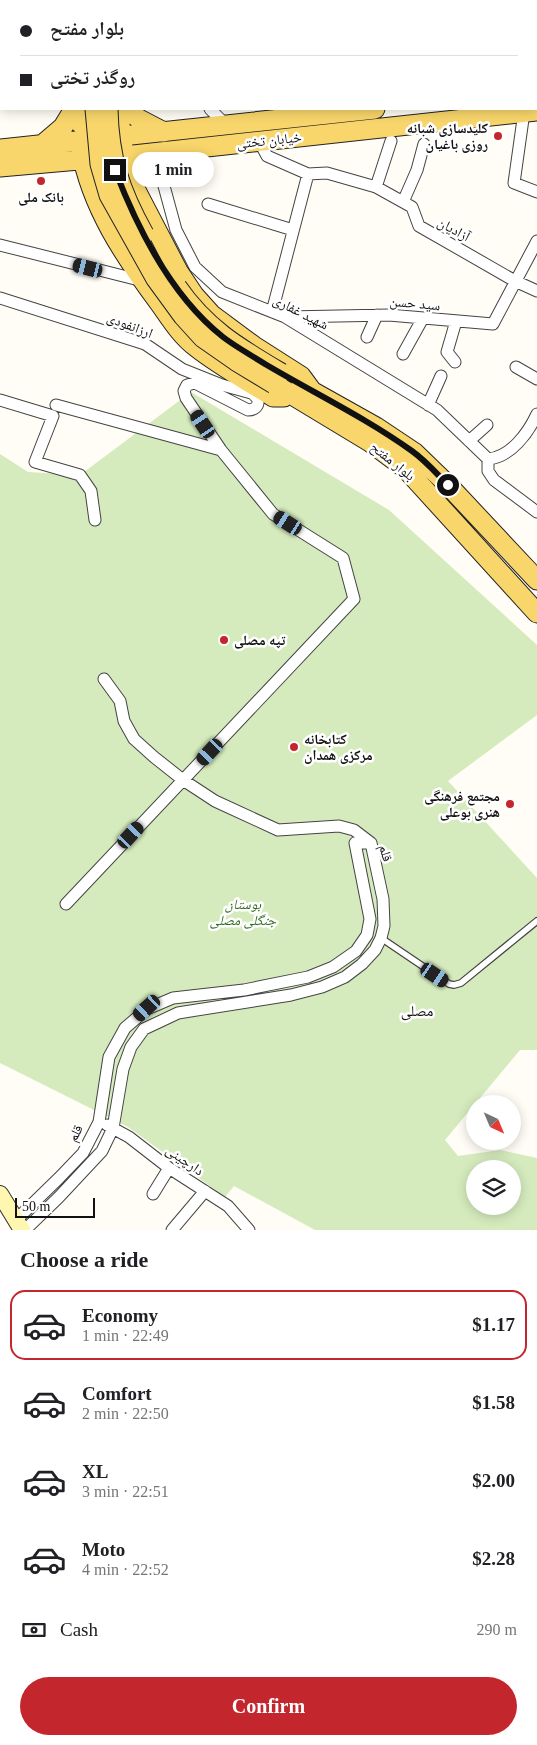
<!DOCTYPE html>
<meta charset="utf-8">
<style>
:root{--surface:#fff;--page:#f6f6f6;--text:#202124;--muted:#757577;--line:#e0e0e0;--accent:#c4262e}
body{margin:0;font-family:"Times New Roman","Noto Naskh Arabic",serif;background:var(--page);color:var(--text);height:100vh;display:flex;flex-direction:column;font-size:19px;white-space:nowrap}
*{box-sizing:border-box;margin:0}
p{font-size:16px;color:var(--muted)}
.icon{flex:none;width:28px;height:28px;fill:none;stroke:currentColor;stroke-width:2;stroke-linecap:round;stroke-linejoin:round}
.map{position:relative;height:1230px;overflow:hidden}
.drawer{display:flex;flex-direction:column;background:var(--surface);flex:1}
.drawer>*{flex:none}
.guide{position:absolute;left:0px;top:0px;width:538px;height:110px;box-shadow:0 2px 12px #0003;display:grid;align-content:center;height:110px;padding:0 20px;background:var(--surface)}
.needle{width:32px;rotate:136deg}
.tools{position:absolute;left:466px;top:1095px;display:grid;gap:10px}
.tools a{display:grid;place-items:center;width:55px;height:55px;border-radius:50%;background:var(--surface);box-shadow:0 2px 12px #0003;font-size:25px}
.scale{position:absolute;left:15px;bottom:12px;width:80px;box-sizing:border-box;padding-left:5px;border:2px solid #111;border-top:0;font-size:14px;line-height:18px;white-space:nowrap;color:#111;-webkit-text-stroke:4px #fff;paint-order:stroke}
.end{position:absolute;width:22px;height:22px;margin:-11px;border:6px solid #111;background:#fff;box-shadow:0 0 0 2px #fff}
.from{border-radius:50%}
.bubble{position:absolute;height:35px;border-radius:18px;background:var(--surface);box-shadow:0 2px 12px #0003;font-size:16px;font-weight:700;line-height:35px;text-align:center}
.car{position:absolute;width:15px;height:30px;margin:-15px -8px;border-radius:6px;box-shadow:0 0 4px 1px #0007;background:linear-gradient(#222 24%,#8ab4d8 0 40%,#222 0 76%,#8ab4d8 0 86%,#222 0)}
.guide b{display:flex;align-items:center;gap:18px;height:48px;font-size:19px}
.guide b+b{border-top:1px solid var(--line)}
.guide i{width:12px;height:12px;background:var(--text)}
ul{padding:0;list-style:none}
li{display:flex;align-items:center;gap:15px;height:70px;margin:0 10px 8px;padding:0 10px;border:2px solid transparent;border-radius:15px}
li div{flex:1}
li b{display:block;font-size:19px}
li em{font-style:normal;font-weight:700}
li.selected{border-color:var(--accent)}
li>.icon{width:45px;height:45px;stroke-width:1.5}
h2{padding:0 20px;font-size:22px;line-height:60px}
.pay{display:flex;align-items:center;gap:12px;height:55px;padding:0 20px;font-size:19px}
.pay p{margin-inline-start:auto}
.button{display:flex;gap:10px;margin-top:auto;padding:10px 20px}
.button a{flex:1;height:58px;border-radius:30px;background:var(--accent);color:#fff;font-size:20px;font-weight:700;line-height:58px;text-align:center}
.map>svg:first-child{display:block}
.green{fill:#d5ebbd;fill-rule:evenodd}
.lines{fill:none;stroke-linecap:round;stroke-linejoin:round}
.lane-casing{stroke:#444;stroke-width:8}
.street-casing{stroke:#444;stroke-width:13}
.secondary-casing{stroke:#333;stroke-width:18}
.primary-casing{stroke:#222;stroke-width:21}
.lane{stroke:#fff;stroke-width:5.5}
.street{stroke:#fff;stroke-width:11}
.secondary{stroke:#fff6b0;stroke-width:16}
.primary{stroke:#f9d66b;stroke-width:19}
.primary-bridge-casing{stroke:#222;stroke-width:21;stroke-linecap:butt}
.primary-bridge{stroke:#f9d66b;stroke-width:19}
.route{stroke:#111;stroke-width:6}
.poi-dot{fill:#c4262e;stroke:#fff;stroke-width:2}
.labels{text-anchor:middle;stroke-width:5;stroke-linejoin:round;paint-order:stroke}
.poi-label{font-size:14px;font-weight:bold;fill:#111;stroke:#fff;text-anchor:end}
.street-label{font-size:14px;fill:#111;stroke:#fff}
.park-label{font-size:14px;font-style:italic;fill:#2f6b1f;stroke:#fff}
.neighbourhood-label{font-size:15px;fill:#111;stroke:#fff}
</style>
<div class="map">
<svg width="537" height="1230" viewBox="0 0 537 1230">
<rect width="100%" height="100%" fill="#fffdf5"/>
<path class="green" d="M191,392l198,118 148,135v70l-89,66 89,97v172h-17l-75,90 13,16 42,-6 37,8v72h-222l-81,-44 -9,11 -97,-70 -128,-64v-609l28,18 52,3zM475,1169h37v37h-37z"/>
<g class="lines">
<g class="lane-casing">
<path id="lane" d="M381,938l68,46 5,1 7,-2 76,-62"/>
</g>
<g class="street-casing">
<path id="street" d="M41,0l2,1
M506,0l3,1
M27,1v-1
M217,1v-1
M272,1v-1
M480,1v-1
M536,12l1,1
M210,109l16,16
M524,112l-10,71 23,9
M259,141l8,15 41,18 19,-1 49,14 36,20 7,19 96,55 22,10
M155,153l21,77 19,37 27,25 63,25 152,93 51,49
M376,187l15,-46
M403,202l14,-32 7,-26
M208,204l85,26
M0,245l143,36
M0,298l145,46 37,25 40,16 37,10
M272,312l36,-138
M287,317l102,-2 104,9 44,-83
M367,337l10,-22
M403,354l20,-36
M455,362l-8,-10 9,-31
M516,367l21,12
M0,400l53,16 -18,46 45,13 11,16 4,29
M56,405l165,45
M428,405l13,-29
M469,441l18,-16
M488,459v12l6,9 43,32
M488,459c23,-2 40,-26 49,-45
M104,679l16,22 4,20 10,18 20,18 29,23 32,21 63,29 61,-4 15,4 17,13
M66,904l288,-305 -11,-41 -70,-44 -52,-64 -35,-52 -2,-7 3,-6 8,-2 53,27c7,0 11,-4 10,-11l-5,-5
M107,1125l22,12 40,31 59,38 21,24
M153,1194l16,-26
M16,1220l43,-42 24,-25 16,-31 10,-65 16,-29 22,-19 26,-11 71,-8 64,-13 25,-10 23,-16 11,-16 3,-16 -15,-76h16
M25,1230l34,-33 43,-46 11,-23 10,-59 8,-22 13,-18 34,-16 113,-18 31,-8 23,-10 17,-13 13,-14 6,-12 3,-12 -1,-27 -12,-56
M172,1230l33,-39"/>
</g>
<g class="secondary-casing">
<path id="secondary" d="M0,1194l22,36"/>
</g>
<g class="primary-casing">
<path id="primary" d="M77,1v-1
M91,1l1,-1
M116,1v-1
M536,91h1
M79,109l1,14c10,8 17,11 29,6
M119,109l2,28 7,38 50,96 16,24 18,20 42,31 47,30 11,15
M127,109l12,10 25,13
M42,145l21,-18 11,-18
M0,149l375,-40
M81,149c10,58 44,108 79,155 10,14 21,32 36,43 24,19 52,34 77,50h11
M0,167l124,-11 413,-45
M274,384l96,58 35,26 132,145
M301,385l75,42 39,26 33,32 89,95"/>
</g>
<use href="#lane" class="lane"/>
<use href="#street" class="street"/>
<use href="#secondary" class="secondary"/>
<use href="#primary" class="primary"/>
<g class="primary-bridge-casing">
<path id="primary-bridge" d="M95,109l5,55 9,31 47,84 27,37 20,22 33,23 38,23
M108,109c1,49 12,82 36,125
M177,287c29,42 62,61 104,86"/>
</g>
<use href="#primary-bridge" class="primary-bridge"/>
</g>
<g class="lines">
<path class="route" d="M115,170c23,60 56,126 108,167 13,10 28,18 42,27 49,29 101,54 147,87 14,10 25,23 36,34"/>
</g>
<g class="poi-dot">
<circle cx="498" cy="136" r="5"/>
<circle cx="41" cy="181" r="5"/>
<circle cx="224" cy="640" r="5"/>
<circle cx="294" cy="747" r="5"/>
<circle cx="510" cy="804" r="5"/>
</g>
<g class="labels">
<g class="poi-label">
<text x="488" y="133">کلیدسازی شبانه<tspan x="488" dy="16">روزی باغیان</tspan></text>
<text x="41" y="202" text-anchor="middle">بانک ملی</text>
<text x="234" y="645" text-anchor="start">تپه مصلی</text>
<text x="304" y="744" text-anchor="start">کتابخانه<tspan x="304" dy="16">مرکزی همدان</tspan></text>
<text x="500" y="801">مجتمع فرهنگی<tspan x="500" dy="16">هنری بوعلی</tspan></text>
</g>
<g class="street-label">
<text transform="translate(269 140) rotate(-6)" y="5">خیابان تختی</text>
<text transform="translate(454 229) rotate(29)" y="5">آزادیان</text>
<text transform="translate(415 303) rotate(5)" y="5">سید حسن</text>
<text transform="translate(301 312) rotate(27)" y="5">شهید غفاری</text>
<text transform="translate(130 325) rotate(21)" y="5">ارزانفودی</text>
<text transform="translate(393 461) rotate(39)" y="5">بلوار مفتح</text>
<text transform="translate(386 853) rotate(74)" y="5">قلم</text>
<text transform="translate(75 1133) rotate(-62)" y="5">قلم</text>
<text transform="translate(185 1160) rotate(35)" y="5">دارچینی</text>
</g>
<g class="park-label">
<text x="243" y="909">بوستان<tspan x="243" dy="16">جنگلی مصلی</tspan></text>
</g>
<g class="neighbourhood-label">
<text x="417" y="1016">مصلی</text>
</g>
</g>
</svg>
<div class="tools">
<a><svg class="needle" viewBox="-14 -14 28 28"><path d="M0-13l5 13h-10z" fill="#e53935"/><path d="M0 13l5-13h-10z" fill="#757577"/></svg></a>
<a><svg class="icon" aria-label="layers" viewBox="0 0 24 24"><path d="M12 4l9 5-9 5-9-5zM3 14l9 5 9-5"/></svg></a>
</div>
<div class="scale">50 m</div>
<i class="end from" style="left:448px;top:485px"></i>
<i class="end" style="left:115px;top:170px"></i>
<div class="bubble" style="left:132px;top:152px;width:82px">1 min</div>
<i class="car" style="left:88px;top:268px;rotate:284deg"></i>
<i class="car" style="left:203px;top:424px;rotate:326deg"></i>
<i class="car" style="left:288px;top:523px;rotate:302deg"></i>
<i class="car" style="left:210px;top:752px;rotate:223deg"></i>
<i class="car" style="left:131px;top:835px;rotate:43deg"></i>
<i class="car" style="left:435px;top:975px;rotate:124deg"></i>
<i class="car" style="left:147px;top:1008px;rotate:228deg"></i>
<div class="guide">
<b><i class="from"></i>بلوار مفتح</b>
<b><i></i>روگذر تختی</b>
</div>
</div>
<section class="drawer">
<h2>Choose a ride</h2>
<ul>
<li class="selected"><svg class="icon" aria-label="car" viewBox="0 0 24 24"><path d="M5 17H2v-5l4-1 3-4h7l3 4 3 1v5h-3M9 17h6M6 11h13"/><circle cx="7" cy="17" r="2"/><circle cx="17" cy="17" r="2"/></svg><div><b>Economy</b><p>1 min · 22:49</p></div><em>$1.17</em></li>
<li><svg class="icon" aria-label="car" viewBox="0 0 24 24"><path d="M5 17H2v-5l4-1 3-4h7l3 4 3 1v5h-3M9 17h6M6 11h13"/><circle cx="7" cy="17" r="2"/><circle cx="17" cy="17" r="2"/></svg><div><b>Comfort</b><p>2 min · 22:50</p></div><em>$1.58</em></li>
<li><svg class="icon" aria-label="car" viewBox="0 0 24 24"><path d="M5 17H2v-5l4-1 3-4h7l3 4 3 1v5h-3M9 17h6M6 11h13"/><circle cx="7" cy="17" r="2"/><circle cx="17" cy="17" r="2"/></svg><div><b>XL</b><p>3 min · 22:51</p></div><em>$2.00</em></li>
<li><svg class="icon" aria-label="car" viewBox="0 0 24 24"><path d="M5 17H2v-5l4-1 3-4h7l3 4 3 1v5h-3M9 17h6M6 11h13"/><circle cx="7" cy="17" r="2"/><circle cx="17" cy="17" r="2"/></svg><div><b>Moto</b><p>4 min · 22:52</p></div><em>$2.28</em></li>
</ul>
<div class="pay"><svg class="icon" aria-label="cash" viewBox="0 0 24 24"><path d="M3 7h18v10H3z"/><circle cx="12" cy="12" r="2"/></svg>Cash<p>290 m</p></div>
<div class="button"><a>Confirm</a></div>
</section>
